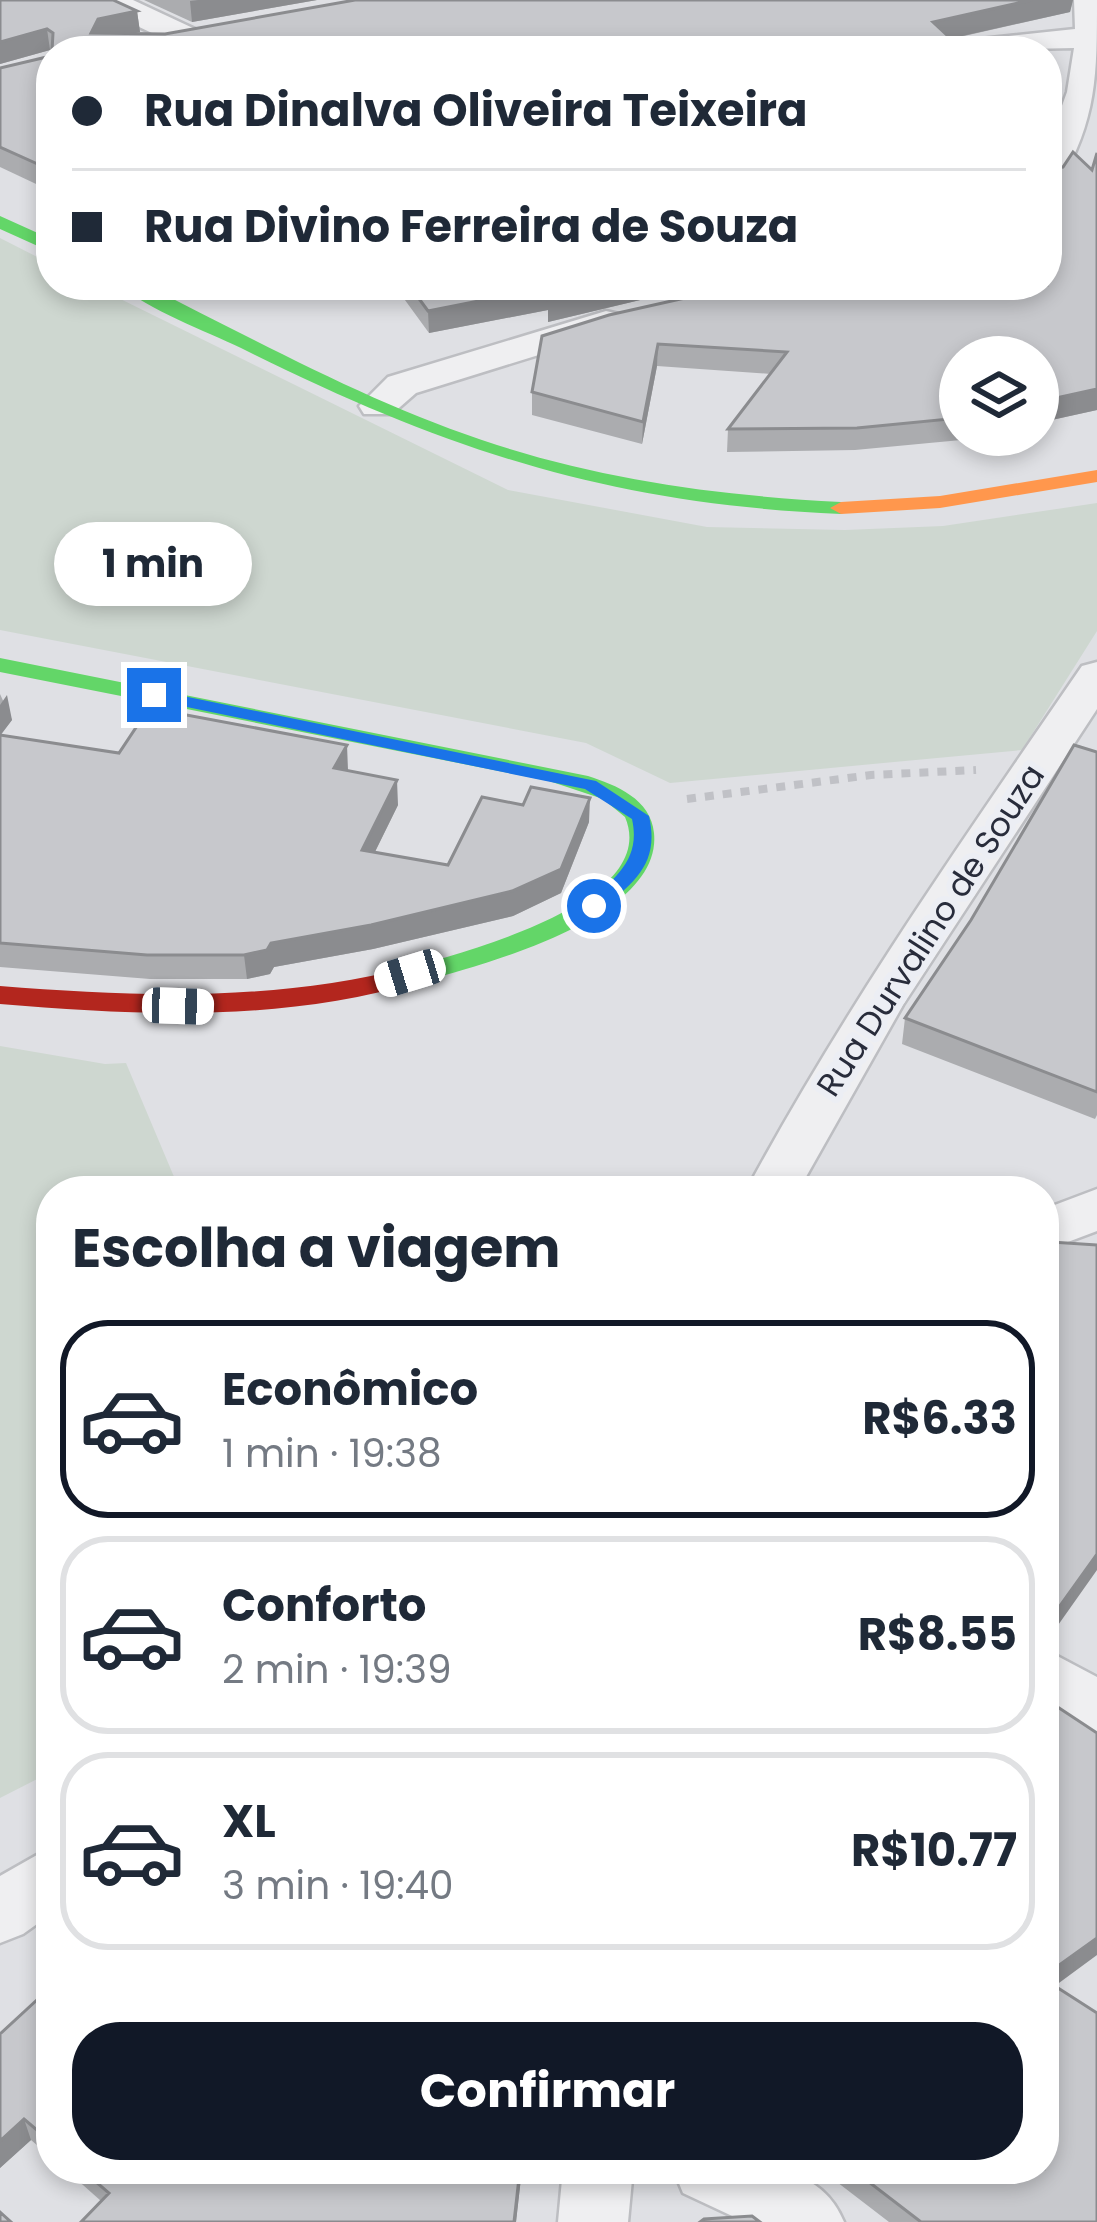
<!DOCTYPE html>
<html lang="pt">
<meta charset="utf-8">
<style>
:root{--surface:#fff;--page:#f2f2f3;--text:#1f2937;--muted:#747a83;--line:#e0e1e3;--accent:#111827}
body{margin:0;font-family:Poppins,sans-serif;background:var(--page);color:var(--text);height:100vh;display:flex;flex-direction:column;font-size:45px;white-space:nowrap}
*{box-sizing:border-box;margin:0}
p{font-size:39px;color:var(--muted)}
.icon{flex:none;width:66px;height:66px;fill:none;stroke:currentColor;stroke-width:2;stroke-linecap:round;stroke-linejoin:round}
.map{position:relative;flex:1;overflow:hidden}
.sheet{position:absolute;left:36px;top:1176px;width:1023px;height:1008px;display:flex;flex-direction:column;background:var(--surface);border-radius:48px;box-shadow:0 6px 18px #0003}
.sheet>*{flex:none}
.top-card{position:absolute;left:36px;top:36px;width:1026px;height:264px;border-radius:48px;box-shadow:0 6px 18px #0003;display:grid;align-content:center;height:264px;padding:0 36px;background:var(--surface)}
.fabs{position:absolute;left:939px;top:336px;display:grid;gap:24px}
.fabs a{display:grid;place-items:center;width:120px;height:120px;border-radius:50%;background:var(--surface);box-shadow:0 6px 18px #0003;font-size:60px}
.end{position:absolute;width:54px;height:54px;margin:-27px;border:15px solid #1a73e8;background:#fff;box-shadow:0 0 0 6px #fff}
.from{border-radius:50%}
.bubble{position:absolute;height:84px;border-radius:42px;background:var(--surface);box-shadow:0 6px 18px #0003;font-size:39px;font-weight:700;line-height:84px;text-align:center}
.car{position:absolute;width:36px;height:72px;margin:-36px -18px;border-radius:15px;box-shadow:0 0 9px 3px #0007;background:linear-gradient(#fff 24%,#345 0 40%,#fff 0 76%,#345 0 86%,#fff 0)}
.top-card b{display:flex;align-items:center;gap:42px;height:114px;font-size:45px}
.top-card b+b{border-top:3px solid var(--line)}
.top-card i{width:30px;height:30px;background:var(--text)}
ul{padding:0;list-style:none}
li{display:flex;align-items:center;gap:36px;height:198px;margin:0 24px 18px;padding:0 12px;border:6px solid var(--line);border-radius:48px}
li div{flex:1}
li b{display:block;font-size:45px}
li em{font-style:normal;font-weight:700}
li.current{border-color:var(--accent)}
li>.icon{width:108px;height:108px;stroke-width:1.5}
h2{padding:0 36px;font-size:54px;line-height:144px}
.cta{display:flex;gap:24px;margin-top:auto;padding:24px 36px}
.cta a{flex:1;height:138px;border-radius:48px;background:var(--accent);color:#fff;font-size:48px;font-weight:700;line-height:138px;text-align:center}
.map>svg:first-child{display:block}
.green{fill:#ced7d0}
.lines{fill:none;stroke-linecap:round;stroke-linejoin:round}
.street-casing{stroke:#bdbec2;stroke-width:5}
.path{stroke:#c0c1c6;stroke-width:8;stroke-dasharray:9 9;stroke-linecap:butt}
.street{fill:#efeff1;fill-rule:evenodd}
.fast{fill:#63d668;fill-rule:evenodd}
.slow{fill:#ff974d;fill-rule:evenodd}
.jam{fill:#b3261e;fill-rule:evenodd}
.wall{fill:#abacaf}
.shaded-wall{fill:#8b8c8f}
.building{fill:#c7c8cc;stroke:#8b8c8f;stroke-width:3}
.route{fill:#1a73e8}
.labels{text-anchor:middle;stroke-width:12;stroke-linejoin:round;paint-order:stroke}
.street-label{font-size:33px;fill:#282c3b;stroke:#eceef4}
</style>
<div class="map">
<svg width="1097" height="2222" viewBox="0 0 1097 2222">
<rect width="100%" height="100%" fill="#dfe0e4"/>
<path class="green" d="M0,238l51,26v21h41l416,205 199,37 138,3 98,-4 154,-23v128l-75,119 -352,33 -84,-40 -586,-113z
M0,1046l105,18 21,-1 54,128h-129v581l-51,26z"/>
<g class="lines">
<g class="street-casing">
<path id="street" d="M92,0h41l62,29 5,7 -16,10 -11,-3 -76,-36z
M1074,0h23c0,75 0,119 -38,184l-12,3v-40l20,-55 7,-44 -128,3 16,-10 113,-12z
M606,311l13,3 6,8 -6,8 -203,63 -24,21h-28l-5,-8 29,-29z
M1097,662v47l-194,296 -105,186h-52c99,-184 218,-353 336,-525z
M1097,1189v42l-53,20v-42z
M1044,1649l53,28v59l-53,-28z
M51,1847v67l-28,20 -23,9v-67z
M563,2169h70l-5,53h-70z
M673,2169c64,0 142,-17 171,53h-99l-62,-29z"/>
</g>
<path class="path" d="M687,799l184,-24 105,-5"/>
<use href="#street" class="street"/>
<path class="fast" d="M0,216l51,23v13l-51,-23z
M120,285h25c115,57 229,121 352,160 112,36 227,51 344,57l11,6 -11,6c-232,-10 -393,-63 -600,-166 -35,-17 -93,-38 -121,-63z
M0,658l588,118c28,9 63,23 66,57 9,88 -181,134 -244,152l-9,-3 -4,-6 4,-6c55,-16 261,-66 224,-153l-22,-18 -54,-18 -549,-109z"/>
<path class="slow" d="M1097,470v12l-157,26 -99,6 -11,-6 11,-6 99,-6z"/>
<path class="jam" d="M410,967l9,3 4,6 -4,6c-138,40 -277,34 -419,22v-18c139,11 273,16 410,-19z"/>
</g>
<path class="wall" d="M0,0l137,11 3,21 -10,2h35l190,-34h718l-3,12 -119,27 -901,11 -50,14z
M144,0h173l-125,22z
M51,56v135l-51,-24v-99z
M1047,169l50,241 -59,13v-66h-78v78h25l-24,5 -106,10 -128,2 1,-23 43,-55 -114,-8 -15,78 -110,-29v-23l211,-107h304z
M394,285h309l-155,37v-12l-119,23z
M0,694l12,26 -12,15 119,18 229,17v1l50,34 -23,47 73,13 141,-43 -28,71 -48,23 -140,33 -99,18 -4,7 -23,5h-97l-150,-12z
M1097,752v363l-2,4 -193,-75 3,-26z
M1055,1986l42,236h-208l-69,-53h224z
M51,2010v147l-20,-17 -31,28v-134z
M65,2169h457l-6,53 -415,-21z"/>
<path class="shaded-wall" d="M198,0h119l-125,22 -2,-21z
M1032,0h41l-3,12 -139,31 2,-21z
M137,11l3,21 -40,8 -9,-7 7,-14z
M47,29l3,21 -50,14v-22z
M611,285h92l-155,37v-12l-119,23 -1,-22 122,-24z
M658,344l-1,22 -15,78 1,-22z
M1097,389v21l-59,13v-21z
M962,435h23l-24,5z
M7,695l5,25 -12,16v-31z
M347,745l1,25 -13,23 -1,-25z
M397,780l1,25 -34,69 -2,-24z
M590,798l-1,24 -28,71 -48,23 -140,33 -99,18 -4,7 -23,5 -3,-24 27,-12 100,-18z
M1097,1554v16l-53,75v-17z
M1097,1938v17l-53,39v-18z
M24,2119l7,21 -31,28v-27z
M520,2169h2l-6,53h-2z"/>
<path class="building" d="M0,0h113l24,11 -39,8 -7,14 74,1 190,-34h677l-99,22 31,29h-912l1,-18 -6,-4 -47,13z
M51,56v114l-51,-23v-79z
M1073,152l19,18 5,-17v236l-59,13v-45h-78v61l-103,10 -129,1 59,-77 -129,-8 -15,78 -111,-30 10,-56 67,-21 134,-30h304v-125v9l16,-2z
M409,285h202l-63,15 2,-13 -122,24z
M149,708l198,37 -13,23 63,12 -35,70 86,15 34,-68 41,8 8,-18 59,11 -29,71 -49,22 -141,34 -100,18 -4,7 -23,5h-97l-147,-12v-208l119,18z
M1074,745l23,7v340l-192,-74 66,-98z
M1051,1242l46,3v309l-53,74v-378z
M1044,1698l53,35v205l-53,38z
M1044,1979l53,34v209h-176l-69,-53h192z
M38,1999l13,11v132l-27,-23 -24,22v-107z
M81,2169h439l-6,53h-433l28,-29z
M0,2212l11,10h-11z
M752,2216l8,6h-60l4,-3z"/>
<path class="route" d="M154,690l442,91 53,35c11,48 -15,66 -48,94h-13v-9c28,-23 53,-42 44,-82l-47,-30 -437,-90v-8z"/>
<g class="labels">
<g class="street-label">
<text transform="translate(930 930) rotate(-57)" y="12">Rua Durvalino de Souza</text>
</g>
</g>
</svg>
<div class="fabs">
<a><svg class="icon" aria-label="layers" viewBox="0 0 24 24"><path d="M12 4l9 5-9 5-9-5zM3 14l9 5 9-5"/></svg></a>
</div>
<i class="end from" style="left:594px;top:906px"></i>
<i class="end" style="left:154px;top:695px"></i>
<div class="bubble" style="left:54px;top:522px;width:198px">1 min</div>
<i class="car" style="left:410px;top:973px;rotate:253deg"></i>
<i class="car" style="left:178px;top:1006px;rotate:92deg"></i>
<div class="top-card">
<b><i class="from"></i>Rua Dinalva Oliveira Teixeira</b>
<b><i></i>Rua Divino Ferreira de Souza</b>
</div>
<section class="sheet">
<h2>Escolha a viagem</h2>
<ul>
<li class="current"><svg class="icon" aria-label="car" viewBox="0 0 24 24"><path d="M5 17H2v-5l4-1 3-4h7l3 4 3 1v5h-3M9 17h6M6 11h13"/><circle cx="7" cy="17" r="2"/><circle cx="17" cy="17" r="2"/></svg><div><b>Econômico</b><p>1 min · 19:38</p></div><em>R$6.33</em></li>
<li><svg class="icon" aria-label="car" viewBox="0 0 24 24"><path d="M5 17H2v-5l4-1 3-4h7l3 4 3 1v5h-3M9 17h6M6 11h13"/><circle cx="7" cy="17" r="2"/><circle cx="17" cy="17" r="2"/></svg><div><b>Conforto</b><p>2 min · 19:39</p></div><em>R$8.55</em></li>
<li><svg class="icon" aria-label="car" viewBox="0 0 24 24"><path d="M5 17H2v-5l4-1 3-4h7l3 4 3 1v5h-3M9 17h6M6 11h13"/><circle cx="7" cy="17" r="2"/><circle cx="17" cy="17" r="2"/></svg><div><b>XL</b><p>3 min · 19:40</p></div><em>R$10.77</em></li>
</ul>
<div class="cta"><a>Confirmar</a></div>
</section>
</div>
